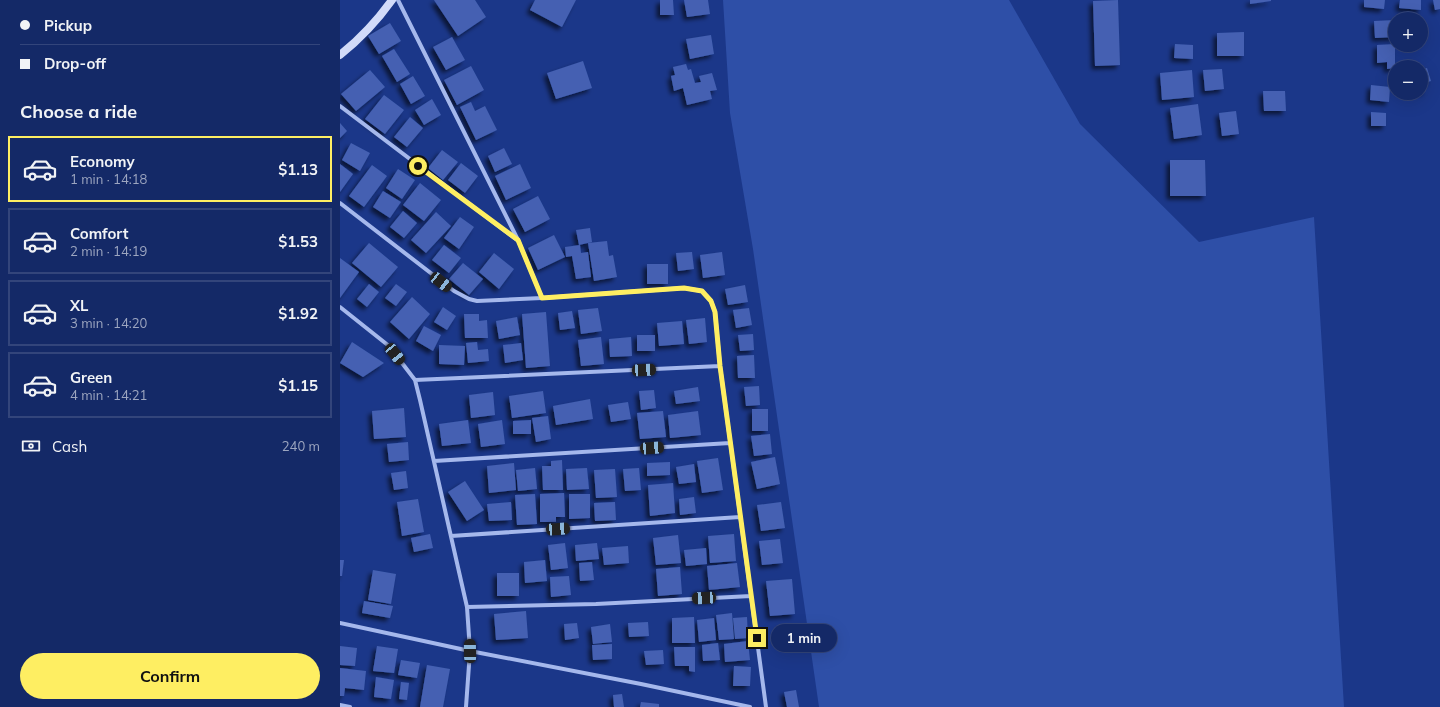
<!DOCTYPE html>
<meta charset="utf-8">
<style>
:root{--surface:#142967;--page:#213570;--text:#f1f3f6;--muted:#9da6c0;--line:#33457b;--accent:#feee62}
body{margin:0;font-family:Mulish,sans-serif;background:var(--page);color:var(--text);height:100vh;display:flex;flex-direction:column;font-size:15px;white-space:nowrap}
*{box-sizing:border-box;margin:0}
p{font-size:13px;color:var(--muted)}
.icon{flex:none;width:22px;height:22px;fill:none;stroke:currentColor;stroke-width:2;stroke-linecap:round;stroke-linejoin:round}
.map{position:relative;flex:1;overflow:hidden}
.details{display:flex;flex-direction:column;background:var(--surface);width:340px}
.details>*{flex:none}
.guide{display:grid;align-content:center;height:88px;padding:0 20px;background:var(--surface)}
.buttons{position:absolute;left:1048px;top:12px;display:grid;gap:8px}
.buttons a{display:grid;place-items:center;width:40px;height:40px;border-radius:50%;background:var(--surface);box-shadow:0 4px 16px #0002,0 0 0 1px var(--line);font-size:20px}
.end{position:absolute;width:18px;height:18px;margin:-9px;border:5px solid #feee62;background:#111;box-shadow:0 0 0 2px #111}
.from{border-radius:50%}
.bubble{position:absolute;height:28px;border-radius:14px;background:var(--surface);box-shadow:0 4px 16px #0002,0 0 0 1px var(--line);font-size:13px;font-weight:700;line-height:28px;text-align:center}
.car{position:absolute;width:12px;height:24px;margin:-12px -6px;border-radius:5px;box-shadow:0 0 3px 1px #0007;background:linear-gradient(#222 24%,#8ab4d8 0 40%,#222 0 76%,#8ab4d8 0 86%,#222 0)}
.guide b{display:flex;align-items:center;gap:14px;height:38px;font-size:15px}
.guide b+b{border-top:1px solid var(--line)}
.guide i{width:10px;height:10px;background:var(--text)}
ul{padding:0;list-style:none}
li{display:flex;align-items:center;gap:12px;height:66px;margin:0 8px 6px;padding:0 12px;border:2px solid var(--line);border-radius:0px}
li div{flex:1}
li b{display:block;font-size:15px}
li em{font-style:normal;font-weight:700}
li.on{border-color:var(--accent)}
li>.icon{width:36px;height:36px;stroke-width:1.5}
h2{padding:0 20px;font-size:18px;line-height:48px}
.pay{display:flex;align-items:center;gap:10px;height:44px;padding:0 20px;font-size:15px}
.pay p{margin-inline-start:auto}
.action{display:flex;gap:8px;margin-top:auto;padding:8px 20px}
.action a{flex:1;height:46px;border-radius:24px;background:var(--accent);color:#111;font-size:16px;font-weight:700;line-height:46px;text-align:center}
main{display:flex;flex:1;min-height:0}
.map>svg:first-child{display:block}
.green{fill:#2e4fa7}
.building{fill:#4461b2;filter:url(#shadow)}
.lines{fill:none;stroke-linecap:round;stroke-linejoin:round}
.minor{stroke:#a5b8ec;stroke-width:4}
.secondary{stroke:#d2dbf9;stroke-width:8}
.route{stroke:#feee62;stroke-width:5}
</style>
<main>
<section class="details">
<div class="guide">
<b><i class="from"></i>Pickup</b>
<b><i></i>Drop-off</b>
</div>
<h2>Choose a ride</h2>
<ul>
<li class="on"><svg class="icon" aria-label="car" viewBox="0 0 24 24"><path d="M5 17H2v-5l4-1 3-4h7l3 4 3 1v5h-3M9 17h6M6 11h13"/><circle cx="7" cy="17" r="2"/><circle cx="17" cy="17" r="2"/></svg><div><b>Economy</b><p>1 min · 14:18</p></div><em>$1.13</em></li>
<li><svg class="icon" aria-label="car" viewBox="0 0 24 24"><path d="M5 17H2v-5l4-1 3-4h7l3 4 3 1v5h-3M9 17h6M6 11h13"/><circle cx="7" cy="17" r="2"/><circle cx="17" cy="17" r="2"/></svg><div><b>Comfort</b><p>2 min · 14:19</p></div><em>$1.53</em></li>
<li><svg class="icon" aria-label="car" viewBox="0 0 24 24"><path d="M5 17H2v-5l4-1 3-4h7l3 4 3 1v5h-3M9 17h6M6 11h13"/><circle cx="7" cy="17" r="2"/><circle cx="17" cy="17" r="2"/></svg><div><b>XL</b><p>3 min · 14:20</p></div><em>$1.92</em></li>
<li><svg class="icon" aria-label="car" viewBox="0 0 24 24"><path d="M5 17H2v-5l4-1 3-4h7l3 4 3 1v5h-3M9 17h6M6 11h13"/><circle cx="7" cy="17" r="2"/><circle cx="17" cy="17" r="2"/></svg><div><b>Green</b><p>4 min · 14:21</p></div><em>$1.15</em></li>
</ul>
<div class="pay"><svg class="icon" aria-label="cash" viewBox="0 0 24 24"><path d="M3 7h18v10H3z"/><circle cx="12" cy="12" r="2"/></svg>Cash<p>240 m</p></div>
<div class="action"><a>Confirm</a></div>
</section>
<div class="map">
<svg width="1100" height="707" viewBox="0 0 1100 707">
<defs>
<filter id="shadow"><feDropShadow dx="-3.5" dy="3.5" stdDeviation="2" flood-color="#0009"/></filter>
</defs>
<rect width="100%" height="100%" fill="#1b3789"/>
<path class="green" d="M383,0h286l71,124 119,118 115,-25 30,490h-525l-66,-458 -23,-136z"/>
<path class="building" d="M94,0h41l11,17 -28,19z
M195,0h41l-14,27 -32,-17z
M320,0h13l1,15h-14z
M344,0h24l2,14 -23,3z
M778,0l2,65 -25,1 -2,-65z
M910,0h21v1l-21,3z
M1024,0h21l-1,9 -20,-2z
M1060,0h21v10l-22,-2z
M1093,0h7v9l-5,1z
M1062,15h10v4h-10z
M1055,20v17l-20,1 -1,-17z
M50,23l11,18 -22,13 -11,-18z
M904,32v24h-27v-23z
M371,35l3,19 -24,5 -4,-20z
M112,37l13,23 -19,10 -13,-23z
M835,44l18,1v14l-19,-1z
M1055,44v24l-8,1v-7l-10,1v-18z
M54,49l16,25 -13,8 -15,-26z
M243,61l9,27 -36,11 -9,-26z
M346,64l2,6 3,-1 4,14 6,-1 -2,-6 13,-3 5,17 -7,1 2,8 -25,6 -4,-17 -9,3 -3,-15 4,-1 -2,-8z
M131,66l13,24 -27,15 -13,-25z
M1087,68l4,13 -7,2 2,8 -5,1v-22z
M882,69l2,20 -19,2 -2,-21z
M30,70l15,17 -29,24 -15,-17z
M852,70l2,27 -32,3 -2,-27z
M73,76l12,20 -14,8 -11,-20z
M1031,85l19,2 -1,15 -19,-2z
M923,91h22l1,20h-22z
M44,95l20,15 -19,24 -20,-15z
M92,99l9,16 -17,10 -9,-15z
M131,102l4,9 10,-5 12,24 -21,10 -16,-33z
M858,104l4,31 -28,4 -4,-31z
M896,111l3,23 -17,2 -3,-23z
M1031,112l15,1v13h-15z
M70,117l13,11 -16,19 -13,-10z
M0,123l7,8 -7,7z
M11,143l19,10 -10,18 -18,-11z
M164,148l8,16 -17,8 -7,-16z
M102,150l16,12 -15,18 -15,-12z
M830,160h35l1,36h-36z
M121,163l17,13 -13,17 -17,-13z
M0,164l13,10 -13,18z
M180,164l11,24 -25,12 -11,-24z
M32,165l15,11 -23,31 -15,-11z
M58,169l17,11 -13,19 -16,-11z
M80,183l21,17 -17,21 -21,-16z
M43,191l18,11 -11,16 -17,-11z
M198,196l12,23 -25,13 -12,-23z
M63,211l14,12 -13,15 -14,-11z
M96,212l15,14 -25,27 -15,-13z
M120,217l14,10 -15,22 -15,-11z
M250,228l2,14 -13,3 -3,-15z
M214,235l11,22 -27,13 -10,-22z
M267,241l2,15 4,-1 4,22 -23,4 -6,-38z
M29,243l29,24 -17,20 -29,-24z
M104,245l17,13 -12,15 -17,-13z
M240,245l1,8 7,-1 3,25 -15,2 -4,-23 -6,1 -1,-10z
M352,252l2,17 -16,2 -2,-18z
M382,252l3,23 -22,3 -3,-23z
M154,253l20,16 -15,20 -20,-17z
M0,258l19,14 -19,26z
M123,263l20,16 -14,16 -20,-16z
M307,264h21v20h-21z
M29,284l10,8 -12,15 -10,-8z
M56,284l11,8 -11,14 -11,-8z
M405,285l3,17 -20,3 -3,-16z
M72,297l18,17 -21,25 -19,-17z
M103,307l13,9 -9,14 -13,-8z
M258,308l4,23 -21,3 -3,-24z
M409,308l3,17 -16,3 -3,-18z
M232,311l3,17 -15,2 -2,-17z
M206,312l4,54 -24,2 -4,-54z
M124,314h15v7l8,-1 1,18h-23z
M177,317l3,18 -21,4 -3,-18z
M365,318l2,24 -18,2 -3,-24z
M342,321l2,23 -25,2 -2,-23z
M84,326l17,9 -8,16 -17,-10z
M413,334l1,16 -14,1 -2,-16z
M297,335h18v16h-18z
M261,337l3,27 -23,2 -3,-26z
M291,337l1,19 -22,1 -1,-18z
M12,342l32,21 -21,14 -23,-14z
M137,342l1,8 10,-1 1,12 -21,2 -2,-20z
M181,343l2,17 -18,3 -2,-18z
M99,345l26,1 -1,19 -25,-1z
M414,355l1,23h-17l-1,-22z
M419,386l1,19 -14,1 -2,-19z
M358,387l2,14 -24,3 -2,-13z
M314,390l2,18 -15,2 -2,-19z
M203,391l3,22 -34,5 -3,-22z
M153,392l2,23 -24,3 -2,-23z
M250,399l3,20 -37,6 -3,-19z
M288,402l3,17 -20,3 -3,-17z
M64,408l2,29 -32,2 -2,-28z
M412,409h16v22h-16z
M323,411l3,26 -26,2 -3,-26z
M358,411l3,24 -31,3 -2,-23z
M208,416l3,23 -15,3 -4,-24z
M128,420l3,23 -29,3 -3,-22z
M162,420l3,24 -24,3 -3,-23z
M191,420v14h-18v-13z
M430,434l2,20 -18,2 -3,-20z
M68,442l1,18 -20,2 -2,-18z
M435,457l5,27 -23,5 -6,-27z
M378,458l5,32 -21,3 -5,-32z
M222,460l1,30h-20l-1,-24h9v-5z
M330,462v13l-23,1v-13z
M174,463l2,27 -27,3 -2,-27z
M354,464l2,18 -17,2 -3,-17z
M195,468l2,21 -19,2 -2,-21z
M247,468l2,21 -22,1 -1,-21z
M299,468l2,22 -16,1 -2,-22z
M275,469l2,28 -21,1 -2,-28z
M66,471l2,17 -14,2 -3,-17z
M125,481l19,29 -17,11 -19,-29z
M333,483l2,30 -25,3 -2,-31z
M224,493l1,24h-9v5h-16v-28z
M195,494l2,30 -20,1 -2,-30z
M229,494h21v24l-21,1z
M354,497l2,16 -16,2 -1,-16z
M78,499l6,33 -22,4 -5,-34z
M171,502l1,18 -23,1 -2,-17z
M275,502l1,18 -21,1 -1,-18z
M441,502l4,26 -24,3 -4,-26z
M90,534l3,14 -19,4 -3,-14z
M394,534l2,27 -26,2 -2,-27z
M338,535l3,28 -25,2 -3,-27z
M440,539l3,24 -21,2 -3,-24z
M225,543l3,25 -17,2 -3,-25z
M257,543l2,16 -23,2 -1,-16z
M288,546l1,17 -25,2 -2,-17z
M366,548l1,16 -21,2 -2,-16z
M0,560h4l-2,16h-2z
M205,560l2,21 -22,2 -1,-21z
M252,562l2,18 -14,1 -1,-18z
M397,563l3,24 -31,3 -2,-24z
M340,567l2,27 -24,2 -2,-27z
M33,570l23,4 -5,30 -23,-4z
M157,573h22v23h-22z
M229,576l2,19 -20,2 -1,-20z
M452,579l3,35 -25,2 -4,-35z
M24,601l29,5 -3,12 -28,-5z
M186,611l2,27 -32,2 -2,-26z
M392,613l2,26 -15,1 -3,-25z
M354,617l1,26h-23v-25z
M407,617l1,21 -13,1 -2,-21z
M374,618l2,22 -17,2 -2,-22z
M308,622l1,14 -20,1 -1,-14z
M237,623l2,15 -14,2 -1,-16z
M270,624l2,18 -19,2 -2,-17z
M408,641l2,19 -25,2 -1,-18z
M378,643l2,17 -17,1 -1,-16z
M272,644v15l-19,1 -1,-15z
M0,646l17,2 -2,18 -15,-1z
M37,646l21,3 -4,24 -21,-2z
M334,647h21v25l-6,-1v-5h-14z
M323,650l1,14 -18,1 -2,-14z
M61,660l19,3 -3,15 -19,-3z
M87,665l23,4 -7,38h-23z
M394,666l17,1 -1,19h-17z
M0,668l26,3 -2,19 -19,-2 -1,8h-4z
M36,677l18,3 -3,19 -17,-2z
M61,682l8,1 -2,17 -8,-1z
M456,690l3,17h-12l-3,-15z
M282,694l2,13h-10l-1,-12z
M301,702l18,2v3h-19z"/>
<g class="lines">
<path class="minor" d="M58,0l120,240 24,58
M0,106l177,134
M0,203l114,88 15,8 8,2 65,-3 142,-10 18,3 9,10 4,11 5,54 46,341
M0,307l49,39 26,34 5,20 47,207 3,44 -4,56
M75,380l305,-14
M94,461l296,-18
M111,536l289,-19
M127,607l129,-3 155,-8
M0,623l130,28 171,33 109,23
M0,705l10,2"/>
<path class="secondary" d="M0,55c20,-16 37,-34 52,-55"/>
</g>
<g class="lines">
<path class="route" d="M78,166l100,74 24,58 142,-10 18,3 9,10 4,11 5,54 37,272"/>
</g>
</svg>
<div class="buttons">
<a>+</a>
<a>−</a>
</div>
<i class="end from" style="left:78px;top:166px"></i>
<i class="end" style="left:417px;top:638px"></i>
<div class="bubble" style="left:431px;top:624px;width:66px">1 min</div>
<i class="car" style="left:101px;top:282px;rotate:128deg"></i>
<i class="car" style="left:55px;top:354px;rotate:141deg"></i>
<i class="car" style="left:304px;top:370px;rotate:87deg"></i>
<i class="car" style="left:312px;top:448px;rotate:86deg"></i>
<i class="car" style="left:218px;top:529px;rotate:86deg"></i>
<i class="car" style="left:364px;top:598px;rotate:267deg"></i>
<i class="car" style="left:130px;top:651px;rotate:359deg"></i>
</div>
</main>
